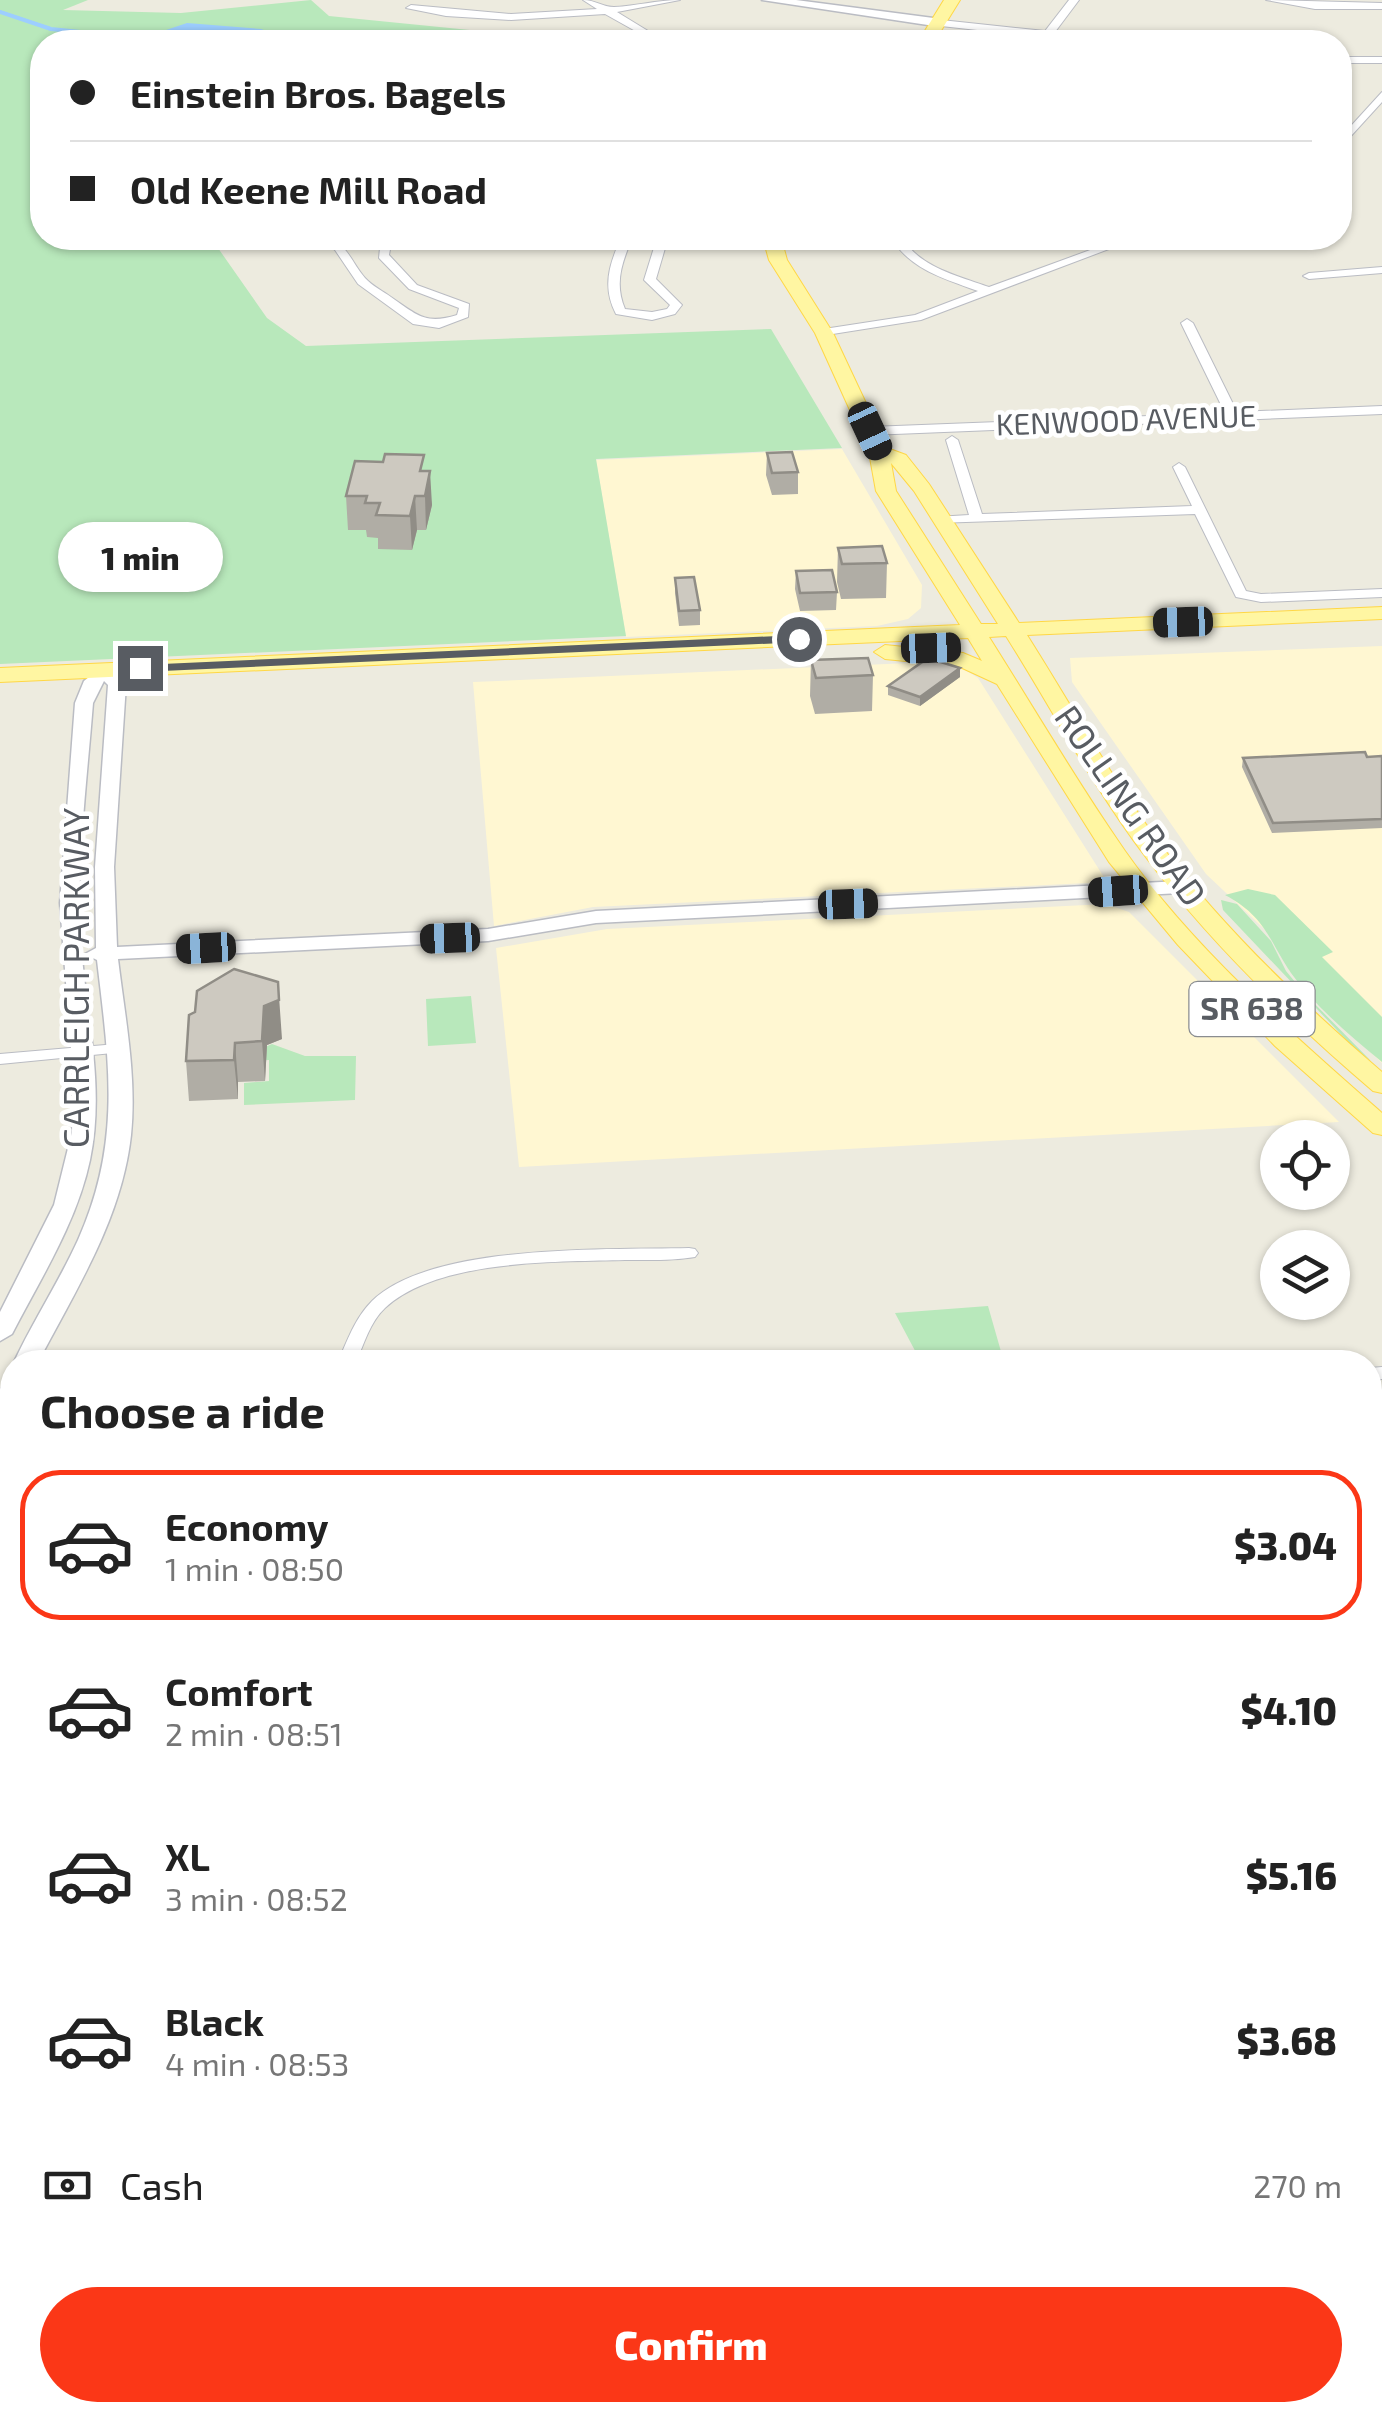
<!DOCTYPE html>
<meta charset="utf-8">
<style>
:root{--surface:#fff;--page:#f2f2f2;--text:#222;--muted:#767676;--line:#e0e0e0;--accent:#fb3717}
body{margin:0;font-family:"Exo 2",sans-serif;background:var(--page);color:var(--text);height:100vh;display:flex;flex-direction:column;font-size:38px;white-space:nowrap}
*{box-sizing:border-box;margin:0}
p{font-size:32px;color:var(--muted)}
.icon{flex:none;width:55px;height:55px;fill:none;stroke:currentColor;stroke-width:2;stroke-linecap:round;stroke-linejoin:round}
.map{position:relative;flex:1;overflow:hidden}
.panel{position:absolute;left:0px;top:1350px;width:1382px;height:1072px;display:flex;flex-direction:column;background:var(--surface);border-radius:40px 40px 0 0;box-shadow:0 2px 8px #0004}
.panel>*{flex:none}
.top-card{position:absolute;left:30px;top:30px;width:1322px;height:220px;border-radius:40px;box-shadow:0 2px 8px #0004;display:grid;align-content:center;height:220px;padding:0 40px;background:var(--surface)}
.tools{position:absolute;left:1260px;top:1120px;display:grid;gap:20px}
.tools a{display:grid;place-items:center;width:90px;height:90px;border-radius:50%;background:var(--surface);box-shadow:0 2px 8px #0004;font-size:50px}
.end{position:absolute;width:45px;height:45px;margin:-22px;border:12px solid #585c62;background:#fff;box-shadow:0 0 0 5px #fff}
.from{border-radius:50%}
.bubble{position:absolute;height:70px;border-radius:35px;background:var(--surface);box-shadow:0 2px 8px #0004;font-size:32px;font-weight:800;line-height:70px;text-align:center}
.car{position:absolute;width:30px;height:60px;margin:-30px -15px;border-radius:12px;box-shadow:0 0 8px 2px #0007;background:linear-gradient(#222 24%,#8ab4d8 0 40%,#222 0 76%,#8ab4d8 0 86%,#222 0)}
.top-card b{display:flex;align-items:center;gap:35px;height:95px;font-size:38px}
.top-card b+b{border-top:2px solid var(--line)}
.top-card i{width:25px;height:25px;background:var(--text)}
ul{padding:0;list-style:none}
li{display:flex;align-items:center;gap:30px;height:150px;margin:0 20px 15px;padding:0 20px;border:5px solid transparent;border-radius:40px}
li div{flex:1}
li b{display:block;font-size:38px}
li em{font-style:normal;font-weight:800}
li.selected{border-color:var(--accent)}
li>.icon{width:90px;height:90px;stroke-width:1.5}
h2{padding:0 40px;font-size:45px;line-height:120px}
.pay{display:flex;align-items:center;gap:25px;height:110px;padding:0 40px;font-size:38px}
.pay p{margin-inline-start:auto}
.cta{display:flex;gap:20px;margin-top:auto;padding:20px 40px}
.cta a{flex:1;height:115px;border-radius:60px;background:var(--accent);color:#fff;font-size:40px;font-weight:800;line-height:115px;text-align:center}
.map>svg:first-child{display:block}
.commercial{fill:#fff7d2}
.green{fill:#b8e8bb}
.water{fill:#9dceff}
.lines{fill:none;stroke-linecap:round;stroke-linejoin:round}
.stream-far1{stroke:#9dceff;stroke-width:4}
.stream{stroke:#9dceff;stroke-width:8}
.minor-casing{stroke:#babcc3;stroke-width:2}
.tertiary-casing{stroke:#babcc3;stroke-width:3}
.primary-casing{stroke:#ffd746;stroke-width:2}
.minor{fill:#fff;fill-rule:evenodd}
.tertiary{fill:#fff;fill-rule:evenodd}
.primary{fill:#fff6a2;fill-rule:evenodd}
.wall{fill:#b0ada5}
.shaded-wall{fill:#908d86}
.building{fill:#cdc9c0;stroke:#908d86;stroke-width:2.5}
.route{fill:#585c62}
.labels{text-anchor:middle;stroke-width:9;stroke-linejoin:round;paint-order:stroke}
.far-street-label{font-size:30px;fill:#585c62;stroke:#fff}
.shield{fill:#fff;stroke:#8a8d91;stroke-width:2.5}
.shield-label{font-size:32px;font-weight:bold;fill:#585c62}
.street-label{font-size:35px;fill:#585c62;stroke:#fff}
</style>
<div class="map">
<svg width="1382" height="2421" viewBox="0 0 1382 2421">
<rect width="100%" height="100%" fill="#edebdf"/>
<path class="commercial" d="M842,449l80,136 -1,23 -13,11 -31,7 -251,11 -30,-177z
M1382,646v417l-73,-69 -20,-24 -14,-31 -69,-65 -134,-192 -2,-24z
M932,662l30,6 16,10 129,204 -514,25 -99,19 -21,-244z
M1106,904l23,8 210,210 -820,45 -23,-219 111,-19z"/>
<path class="green" d="M0,0h88l-25,10 118,3 130,-13 18,16 220,22 4,4h-511v196h169l56,80 39,28 465,-17 71,119 -246,11 30,177 -626,28z
M1248,889l27,6 58,57 -11,5 60,60v45c-31,-25 -67,-56 -91,-89 -22,-33 -26,-57 -66,-78z
M1221,900l16,4 34,37 15,30 19,23 66,67 -18,-14 -130,-137z
M471,996l5,47 -48,3 -2,-47z
M272,1044l33,12h51l-1,44 -111,5v-22l25,-2v-21l-18,1 1,-8z
M988,1306l16,56h-83l-26,-49z
M12,1774v331l-12,10v-312z
M1370,1939l12,4v381h-12z"/>
<path class="water" d="M187,23l74,6 36,13h-150l2,-3 -57,-4 4,-4 58,3z"/>
<g class="lines">
<path class="stream-far1" d="M0,12l51,17 39,4"/>
<path class="stream" d="M0,1997l12,-1"/>
<g class="minor-casing">
<path id="minor" d="M583,0c12,0 20,7 31,7 22,-1 43,-7 66,-7l-63,12 49,30h-11l-50,-28 -94,6 -65,-4 -40,-8 5,-3 100,9 86,-5z
M1069,0h10l-24,32 66,7 5,3 -75,-4 -4,4h-10l4,-5 -100,-11 -5,-3 5,-3 104,11z
M1266,0l116,3v6h-67z
M1340,57h42v6h-42z
M1382,92v10l-42,46v-10z
M320,238c26,0 30,23 45,40 7,8 18,13 26,19 26,18 34,28 66,18l2,-7 -50,-19 -30,-31 2,-20h11l-3,17 28,30 52,19 -1,13 -29,11 -26,-4 -55,-40 -23,-34z
M621,238h11c-10,25 -18,45 -7,71l27,3 15,-3 3,-4 -26,-25 13,-42h11l-12,41 26,26 -7,9 -23,6 -36,-6c-14,-27 -7,-49 5,-76z
M891,238h11c19,30 56,38 87,49l134,-49h15l-217,82 -101,16v-6l4,-1 91,-14 63,-24c-33,-12 -67,-21 -87,-53z
M1382,267v6l-73,6 -6,-3 6,-3z
M1187,319l6,4 44,89 145,-6v8l-512,21 -6,-4 6,-4 355,-14 -44,-90z
M952,436l6,4 24,74 210,-8 -19,-39 6,-4 6,4 61,124 15,3 121,-5v8l-121,5 -25,-5 -41,-83 -259,9v-6l33,-2 -23,-75z
M117,1044l6,2 2,3 -2,3 -123,12v-10z
M689,1248l6,1 3,4 -3,4c-22,4 -47,3 -70,3 -68,2 -187,-1 -240,48 -15,14 -21,36 -29,54h-18c9,-21 17,-44 34,-61 59,-58 236,-51 317,-53z
M1382,1367v12l-12,1v-12z
M1370,1910l12,4v17l-12,-4z
M323,2410c16,0 37,-5 45,11 -16,0 -37,0 -45,-11z"/>
</g>
<g class="tertiary-casing">
<path id="tertiary" d="M762,0h34l145,19 6,4 -6,4z
M104,665l6,1 16,18 -12,183 3,80 371,-18 108,-18 585,-30 10,6 -10,6 -585,30 -108,18 -370,18c7,58 19,118 13,176 -9,83 -55,155 -93,227h-24c19,-41 45,-80 64,-122 44,-98 31,-178 19,-280l-12,-6 11,-6 -1,-81 13,-182 -4,-4 -11,22c-6,76 -16,153 -13,229 4,76 26,152 10,228 -13,62 -49,118 -78,174l-12,7v-29l54,-107 18,-73 1,-57 -13,-172 15,-200 9,-22z
M12,1381v32l-3,6 -9,3v-33z"/>
</g>
<g class="primary-casing">
<path id="primary" d="M944,0h16l-26,42h-16z
M763,238h18l6,22 46,73 54,115 19,7 23,29 90,139 363,-16v12l-355,16c45,71 86,146 136,213 62,82 141,157 219,224v21l-9,-2c-82,-70 -164,-149 -228,-235 -52,-69 -93,-147 -139,-220l-17,1c45,71 88,145 136,214 68,97 168,184 257,262v22l-9,-2 -98,-87 -97,-101 -69,-83 -112,-178 -39,-18 -73,-7 -11,-7 11,-7 78,8 19,8 -14,-23 -968,44v-14l960,-43 -84,-134 -7,-39 -54,-119 -46,-73zM891,463l23,28 84,133h-17l-85,-133z"/>
</g>
<use href="#minor" class="minor"/>
<use href="#tertiary" class="tertiary"/>
<use href="#primary" class="primary"/>
</g>
<path class="wall" d="M767,453l31,19v22l-26,1 -6,-20z
M425,471l7,34 -6,25h-9l-5,20 -34,-1v-11l-11,-1 -1,-7h-18l-2,-34z
M838,548l49,15 -1,35 -45,1 -4,-17z
M796,571l41,21 -1,18 -36,1 -5,-22z
M675,578l25,32v15l-21,1 -4,-33z
M811,660l62,15 -1,36 -57,3 -5,-18z
M960,668v9l-40,29 -32,-11v-9z
M1382,756v72l-110,5 -30,-66 1,-9z
M189,1015l93,24 -15,6 -2,36 -27,1v17l-49,2 -3,-40z"/>
<path class="shaded-wall" d="M430,471l2,34 -6,25 -1,-34z
M415,496l2,34 -5,20 -2,-34z
M960,668v9l-40,29v-9z
M278,982l4,57 -15,6 -2,36 -3,-40 2,-35z
M235,1043l3,39v17l-4,-39z"/>
<path class="building" d="M792,452l6,20 -26,1 -5,-20z
M385,454l39,1 -4,16h10l-5,25h-10l-5,20 -34,-1 4,-12h-15l2,-7h-21l9,-35 28,1z
M882,546l5,17 -45,1 -4,-16z
M832,570l5,22 -37,1 -4,-22z
M694,577l6,33 -21,1 -4,-33z
M868,658l5,17 -57,3 -5,-18z
M928,658l32,10 -40,29 -32,-11z
M1365,752l2,5 15,-1v63l-109,4 -30,-65z
M234,969l44,13 1,18 -15,6 -2,35 -27,2 -1,17 -48,1 3,-46 6,-3 2,-21z"/>
<path class="route" d="M799,635l5,2v5l-664,30 -7,-4 7,-3z"/>
<g class="labels">
<g class="far-street-label">
<text transform="translate(1126 421) rotate(-2)" y="10">KENWOOD AVENUE</text>
</g>
<rect class="shield" x="1189.5" y="982" width="125" height="54" rx="8"/>
<g class="shield-label">
<text x="1252" y="1020">SR 638</text>
</g>
<g class="street-label">
<text transform="translate(1130 806) rotate(55)" y="12">ROLLING ROAD</text>
<text transform="translate(77 978) rotate(-90)" y="12">CARRLEIGH PARKWAY</text>
</g>
</g>
</svg>
<div class="tools">
<a><svg class="icon" aria-label="locate" viewBox="0 0 24 24"><circle cx="12" cy="12" r="6"/><path d="M12 2v4M12 18v4M2 12h4M18 12h4"/></svg></a>
<a><svg class="icon" aria-label="layers" viewBox="0 0 24 24"><path d="M12 4l9 5-9 5-9-5zM3 14l9 5 9-5"/></svg></a>
</div>
<i class="end from" style="left:799px;top:639px"></i>
<i class="end" style="left:140px;top:668px"></i>
<div class="bubble" style="left:58px;top:522px;width:165px">1 min</div>
<i class="car" style="left:870px;top:431px;rotate:155deg"></i>
<i class="car" style="left:1183px;top:622px;rotate:268deg"></i>
<i class="car" style="left:931px;top:648px;rotate:88deg"></i>
<i class="car" style="left:1118px;top:891px;rotate:266deg"></i>
<i class="car" style="left:848px;top:904px;rotate:88deg"></i>
<i class="car" style="left:450px;top:938px;rotate:268deg"></i>
<i class="car" style="left:206px;top:948px;rotate:267deg"></i>
<div class="top-card">
<b><i class="from"></i>Einstein Bros. Bagels</b>
<b><i></i>Old Keene Mill Road</b>
</div>
<section class="panel">
<h2>Choose a ride</h2>
<ul>
<li class="selected"><svg class="icon" aria-label="car" viewBox="0 0 24 24"><path d="M5 17H2v-5l4-1 3-4h7l3 4 3 1v5h-3M9 17h6M6 11h13"/><circle cx="7" cy="17" r="2"/><circle cx="17" cy="17" r="2"/></svg><div><b>Economy</b><p>1 min · 08:50</p></div><em>$3.04</em></li>
<li><svg class="icon" aria-label="car" viewBox="0 0 24 24"><path d="M5 17H2v-5l4-1 3-4h7l3 4 3 1v5h-3M9 17h6M6 11h13"/><circle cx="7" cy="17" r="2"/><circle cx="17" cy="17" r="2"/></svg><div><b>Comfort</b><p>2 min · 08:51</p></div><em>$4.10</em></li>
<li><svg class="icon" aria-label="car" viewBox="0 0 24 24"><path d="M5 17H2v-5l4-1 3-4h7l3 4 3 1v5h-3M9 17h6M6 11h13"/><circle cx="7" cy="17" r="2"/><circle cx="17" cy="17" r="2"/></svg><div><b>XL</b><p>3 min · 08:52</p></div><em>$5.16</em></li>
<li><svg class="icon" aria-label="car" viewBox="0 0 24 24"><path d="M5 17H2v-5l4-1 3-4h7l3 4 3 1v5h-3M9 17h6M6 11h13"/><circle cx="7" cy="17" r="2"/><circle cx="17" cy="17" r="2"/></svg><div><b>Black</b><p>4 min · 08:53</p></div><em>$3.68</em></li>
</ul>
<div class="pay"><svg class="icon" aria-label="cash" viewBox="0 0 24 24"><path d="M3 7h18v10H3z"/><circle cx="12" cy="12" r="2"/></svg>Cash<p>270 m</p></div>
<div class="cta"><a>Confirm</a></div>
</section>
</div>
